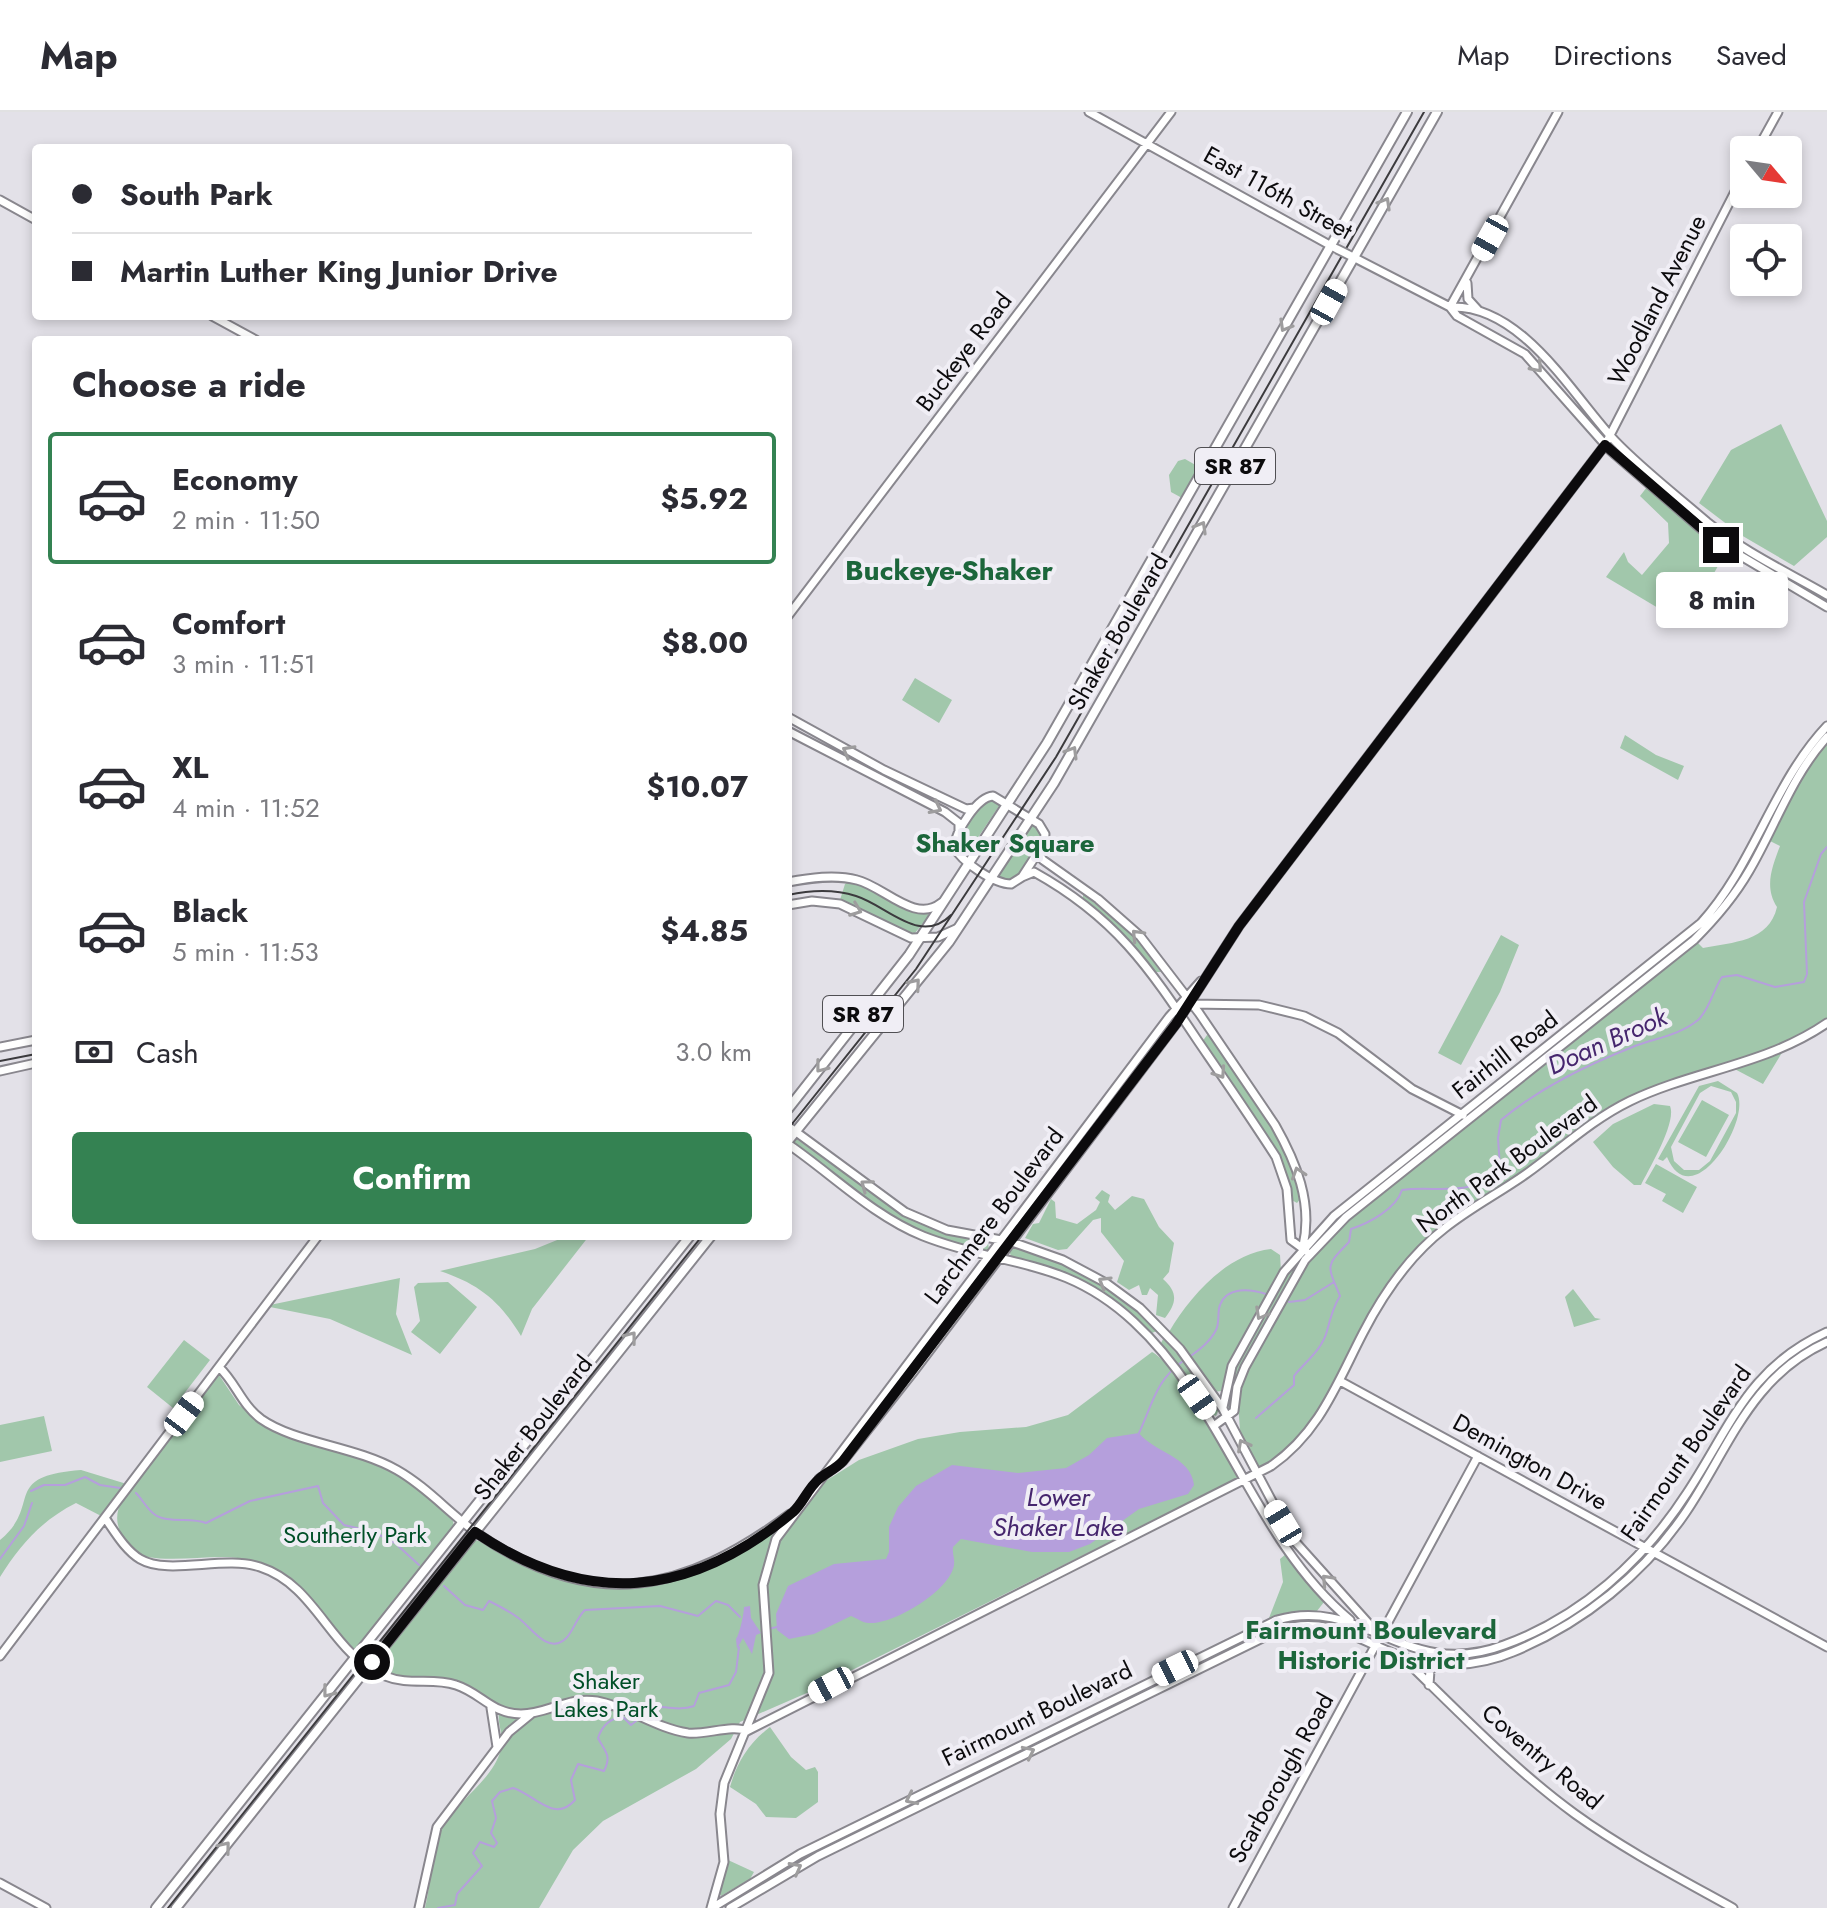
<!DOCTYPE html>
<meta charset="utf-8">
<style>
:root{--surface:#fff;--page:#f7f7f7;--text:#2b2b33;--muted:#7c7c81;--line:#e1e1e2;--accent:#348252}
body{margin:0;font-family:Jost,sans-serif;background:var(--page);color:var(--text);height:100vh;display:flex;flex-direction:column;font-size:30px;white-space:nowrap}
*{box-sizing:border-box;margin:0}
p{font-size:26px;color:var(--muted)}
.icon{flex:none;width:44px;height:44px;fill:none;stroke:currentColor;stroke-width:2;stroke-linecap:round;stroke-linejoin:round}
.map{position:relative;flex:1;overflow:hidden}
.side{position:absolute;left:32px;top:224px;width:760px;height:904px;display:flex;flex-direction:column;background:var(--surface);border-radius:8px;box-shadow:0 4px 12px #0003}
.side>*{flex:none}
.top-card{position:absolute;left:32px;top:32px;width:760px;height:176px;border-radius:8px;box-shadow:0 4px 12px #0003;display:grid;align-content:center;height:176px;padding:0 40px;background:var(--surface)}
.needle{width:52px;rotate:119deg}
.fabs{position:absolute;left:1730px;top:24px;display:grid;gap:16px}
.fabs a{display:grid;place-items:center;width:72px;height:72px;border-radius:8px;background:var(--surface);box-shadow:0 4px 12px #0003;font-size:40px}
.end{position:absolute;width:36px;height:36px;margin:-18px;border:10px solid #0c0b0d;background:#fff;box-shadow:0 0 0 4px #fff}
.from{border-radius:50%}
.bubble{position:absolute;height:56px;border-radius:8px;background:var(--surface);box-shadow:0 4px 12px #0003;font-size:26px;font-weight:700;line-height:56px;text-align:center}
.car{position:absolute;width:24px;height:48px;margin:-24px -12px;border-radius:10px;box-shadow:0 0 6px 2px #0007;background:linear-gradient(#fff 24%,#345 0 40%,#fff 0 76%,#345 0 86%,#fff 0)}
.top-card b{display:flex;align-items:center;gap:28px;height:76px;font-size:30px}
.top-card b+b{border-top:2px solid var(--line)}
.top-card i{width:20px;height:20px;background:var(--text)}
ul{padding:0;list-style:none}
li{display:flex;align-items:center;gap:24px;height:132px;margin:0 16px 12px;padding:0 24px;border:4px solid transparent;border-radius:8px}
li div{flex:1}
li b{display:block;font-size:30px}
li em{font-style:normal;font-weight:700}
li.selected{border-color:var(--accent)}
li>.icon{width:72px;height:72px;stroke-width:1.5}
h2{padding:0 40px;font-size:36px;line-height:96px}
.pay{display:flex;align-items:center;gap:20px;height:88px;padding:0 40px;font-size:30px}
.pay p{margin-inline-start:auto}
.action{display:flex;gap:16px;margin-top:auto;padding:16px 40px}
.action a{flex:1;height:92px;border-radius:8px;background:var(--accent);color:#fff;font-size:32px;font-weight:700;line-height:92px;text-align:center}
header{display:flex;align-items:center;gap:48px;box-sizing:border-box;height:112px;padding:0 40px;background:var(--surface);border-bottom:2px solid var(--line)}
header strong{font-size:38px}
nav{display:flex;gap:44px;margin-inline-start:auto;font-size:28px}
.map>svg:first-child{display:block}
.green{fill:#a1c7ab;fill-rule:evenodd}
.water{fill:#b59fdc}
.lines{fill:none;stroke-linecap:round;stroke-linejoin:round}
.stream{stroke:#b59fdc;stroke-width:2}
.secondary-casing{stroke:#89878e;stroke-width:11}
.primary-casing{stroke:#89878e;stroke-width:12}
.secondary{stroke:#fff;stroke-width:7}
.primary{stroke:#fff;stroke-width:8}
.tram{stroke:#3c3b3e;stroke-width:2}
.secondary-bridge-casing{stroke:#89878e;stroke-width:11;stroke-linecap:butt}
.secondary-bridge{stroke:#fff;stroke-width:7}
.oneway{stroke:#9e9d9e}
.route{stroke:#0c0b0d;stroke-width:10}
.labels{text-anchor:middle;stroke-width:8;stroke-linejoin:round;paint-order:stroke}
.shield{fill:#f0eef5;stroke:#504f53;stroke-width:2}
.shield-label{font-size:22px;font-weight:bold;fill:#0c0b0d}
.street-label{font-size:24px;fill:#0c0b0d;stroke:#f0eef5}
.park-label{font-size:24px;fill:#004f27;stroke:#f0eef5}
.neighbourhood-label{font-size:26px;font-weight:bold;fill:#1c663b;stroke:#f0eef5}
.water-label{font-size:26px;font-style:italic;fill:#46266e;stroke:#f0eef5}
.quarter-label{font-size:28px;font-weight:bold;fill:#1c663b;stroke:#f0eef5}
</style>
<header>
<strong>Map</strong>
<nav><a>Map</a><a>Directions</a><a>Saved</a></nav>
</header>
<div class="map">
<svg width="1827" height="1796" viewBox="0 0 1827 1796">
<rect width="100%" height="100%" fill="#e3e1e8"/>
<path class="green" d="M1781,312l46,97v16l-33,29 -53,-31 -42,-32 32,-53z
M1185,347l14,8 -17,31 -11,-6 -2,-17 9,-14z
M1647,375l79,65 -41,72 -79,-47 18,-25 4,10 14,13 27,-32 -1,-20 -28,-27z
M915,566l37,22 -13,23 -37,-23z
M1625,623l31,20 28,11 -6,14 -58,-32z
M1827,630v277l-38,22 -26,43 -36,-19c-41,11 -84,21 -120,43 -34,20 -61,47 -93,69 -38,26 -76,46 -106,81 -17,20 -32,42 -45,65 -26,49 -47,124 -105,145l-18,-37 -2,-29 6,-27 65,-114 46,-50 342,-269 6,6c30,-6 66,-6 74,-41 -13,-20 -5,-40 3,-61l-10,-5 37,-73z
M994,687l7,4 -36,54 -8,-10 2,-10 24,-35z
M1032,713l9,7c1,17 -18,43 -33,50l-10,-5z
M850,769c28,8 50,29 78,33v3l-13,16c-14,0 -58,-26 -75,-33l5,-16z
M1083,782l49,39 29,39h-5l-29,-35 -44,-37z
M1501,823l18,10 -19,47 -39,73 -23,-12z
M1207,923l6,2c34,51 76,101 88,161l-4,5 -7,-4 -6,-27 -82,-130z
M1718,969l19,12c15,27 -45,124 -70,64l-4,4 -5,-2 41,-73zM1711,974l20,6 5,10v11l-26,48 -11,9h-15l-10,-9 -3,-14 29,-54z
M1702,988l27,15 -23,42 -28,-15z
M1654,992l16,2c7,16 -21,63 -29,79h-7l-21,-18 -20,-25 20,-18z
M795,1026l93,66 65,30 35,8 1,8c-70,2 -142,-65 -195,-105z
M1656,1052l41,23 -14,26 -21,-12 4,-7 -21,-11z
M1102,1078l8,5 -2,7 7,8 17,-14 12,3 15,28 15,16 -5,29 -6,7c15,13 14,24 2,39l-9,-3 2,-20 -8,-7 -3,7h-5l-3,-10 -10,5 -12,-8 7,-21 -23,-29v-14l-8,2 -26,29 -9,1 -33,-12 8,-14 6,-1 12,-24 4,3 1,16 21,6 19,-14 4,-8 -5,-4z
M567,1124h22l-57,73 -11,27c-21,-35 -42,-52 -81,-65l95,-22z
M1015,1134c43,15 119,43 142,85l-8,3c-36,-37 -88,-64 -138,-78l-2,-5z
M1271,1137l9,6 1,16 -53,99 -7,21 -7,1 -45,-60c21,-36 58,-78 102,-83z
M1302,1144l-61,114 -10,38h-4c-3,-42 47,-122 75,-152z
M400,1166l-4,36 16,41 -82,-36 -65,-13z
M448,1170l29,25 -37,47 -29,-22 9,-11 -6,-34 4,-4z
M1573,1177l22,29 6,1 -27,8 -9,-30z
M1163,1227l24,25 32,45 -3,7 -6,-3 -50,-68z
M184,1228l26,20 -37,48 -26,-21z
M1152,1240c19,8 82,105 86,126l-406,202 -8,1 -8,8 -76,33 -9,17 -35,30 -93,52 -30,29 -34,58h-114c7,-27 5,-61 20,-85 15,-24 49,-45 56,-74 4,-14 -6,-28 -1,-42l-44,-27 -56,-4 -21,-7 -3,-6 98,-123c19,3 46,24 66,32 83,31 164,13 233,-40l9,4 42,-54 35,-22 59,-21 42,-7 66,-5 42,-12z
M219,1263l20,30 28,22 107,35 40,22 39,37 1,6 -97,123 -8,-4c-34,-45 -65,-89 -127,-89 -25,0 -50,4 -75,0 -23,-9 -39,-35 -24,-58z
M44,1304l8,35 -52,11v-37z
M81,1358l49,15 -25,33 -29,-15c-34,17 -56,42 -76,74v-37c43,-35 0,-64 81,-70z
M1286,1442l38,48 -7,9 -48,7 14,-36 -3,-23z
M770,1615l21,30 15,13 9,-3 3,5v30l-22,16 -30,-1 -10,-13 -26,-17c7,-25 19,-44 40,-60z
M728,1748l26,12 -4,7 -29,17 -2,-3z"/>
<path class="water" d="M1139,1321c14,19 52,23 55,52l-6,9 -49,15 -49,35 -21,8h-37l-71,-13 -8,8c-1,6 2,12 1,18 -4,26 -61,60 -85,58 -7,0 -12,-5 -18,-7l-37,18 -25,5 -12,-9 -1,-16 12,-28 46,-22 52,-5 3,-7v-25l9,-20 18,-21 36,-21 66,8 48,-5 23,-13 18,-17z
M750,1494l1,12 10,15 -5,2 -4,19 -9,-16 -6,11 -1,-10c4,-5 8,-27 8,-32z"/>
<g class="lines">
<path class="stream" d="M1289,1190l16,-2 29,-18
M1188,1246c11,-8 22,-16 28,-28 4,-8 1,-18 4,-25 7,-19 31,-16 46,-11
M1256,1306l38,-33v-9c11,-14 28,-26 33,-45 3,-12 6,-24 13,-35 -14,-33 -14,-30 9,-54l2,-13c18,-6 45,-20 51,-39 32,-5 73,9 98,-22l-2,-30 3,-18c40,-33 86,-55 134,-74 21,-8 45,-11 63,-26 12,-11 15,-30 24,-43l15,-2 38,12 29,-5 3,-8 -3,-72 17,-48 6,-7
M1139,1321c13,-28 17,-53 44,-72
M31,1379l13,-6h21l20,-8 15,8 20,3
M136,1381c6,6 11,16 18,21 12,10 37,3 52,9l44,-22 68,-15 5,17 21,22 30,7 21,11 24,22
M0,1447l24,-33 8,-23
M444,1474l21,19 18,5 6,-9c10,5 20,10 28,16 13,8 29,37 47,23 8,-5 12,-22 21,-30l75,-4 38,10 18,-15 12,4 12,12
M768,1517l9,-2
M641,1599l2,-5 12,5 7,-4c13,1 19,3 32,-1l5,-13 30,-8 7,-13 3,-25
M438,1796l17,-3 2,-11 25,-28 -9,-13 7,-11 14,5 3,-4 -6,-10 5,-15 -4,-17 8,-9 13,-4c21,6 41,36 62,12l-4,-20 7,-16 26,7c8,-16 1,-19 -6,-33 4,-12 12,-20 25,-21l8,8 5,-4"/>
<g class="secondary-casing">
<path id="secondary" d="M1089,0l246,136
M1757,38l21,-38
M0,88l36,20
M1351,144l99,51 7,9 68,38 85,96 104,90 113,67
M1467,171l1,16 10,11
M1450,195c72,-3 122,88 165,134 28,29 62,55 92,81 36,29 80,50 120,73
M1450,195l108,-195
M212,204l44,24
M788,504l383,-504
M788,605l96,53 82,39 8,-1
M788,619l157,81 14,11v8
M993,684l46,28 6,10 -1,9 -22,34 -11,7c-17,0 -49,-22 -57,-37 2,-16 23,-50 39,-51z
M1042,736l-3,7 4,5 55,39 42,37 59,77 76,112c21,37 38,78 28,121
M1022,765l12,-5c81,45 114,94 164,169 26,38 53,77 78,116l11,32 4,51 15,11
M788,770c21,-4 47,-8 69,-2 26,6 58,44 84,23
M788,793l24,-4 28,3 71,34 27,-1 20,-9
M1190,892l69,1 45,11 34,17 74,56 51,26
M0,935l36,-7
M0,959l36,-8
M788,1014l117,86 42,18 65,12 51,18 43,23 34,25 40,41 43,60 68,128 88,98
M788,1032c45,31 84,71 135,92 81,32 140,20 211,86 92,85 119,217 216,298
M219,1255c17,16 22,37 42,52 34,24 94,27 136,51 30,17 53,44 81,64 116,79 205,59 312,-20
M1340,1269l487,266
M1223,1295l9,-41 52,-94 50,-56 367,-293c53,-58 72,-140 126,-197
M1215,1313l19,-14 3,-24 8,-20 60,-107 41,-43 348,-277c21,-21 40,-43 55,-69 26,-44 43,-96 78,-134
M819,1367l24,-18 71,-90 262,-347 63,-98 366,-481 139,-271
M105,1406c10,14 20,32 35,41 29,17 84,-4 120,8 58,19 70,87 125,109 24,10 48,1 71,9 25,8 36,29 65,29 27,0 47,-18 76,-13 32,6 58,27 91,32 18,2 45,-9 59,-2
M0,1544l318,-420
M1402,1545c56,54 110,111 173,157 50,36 104,64 158,94
M1429,1573l1,-15 9,-6
M491,1596l6,39
M747,1619l524,-265c49,-34 66,-83 92,-133 20,-39 47,-78 82,-105 25,-20 54,-35 81,-54 35,-25 65,-54 104,-73 65,-31 136,-36 197,-78
M0,1771l46,25
M419,1796l18,-81 72,-95 22,-18
M711,1796l13,-46 -4,-48 4,-31 45,-110 -6,-88 13,-46 393,-522 32,-36
M712,1796l88,-54 477,-234c86,-25 129,62 227,25 77,-28 139,-84 183,-152 44,-67 61,-125 140,-161
M730,1796l88,-52 461,-226c48,-15 79,10 121,26 35,14 80,10 113,-4 70,-29 131,-78 173,-140 43,-64 65,-136 141,-170
M1233,1796l245,-452"/>
</g>
<g class="primary-casing">
<path id="primary" d="M788,997l121,-154 138,-212 360,-631
M788,1029l161,-199 105,-159 383,-671
M156,1796l534,-672
M176,1796l535,-672"/>
</g>
<use href="#secondary" class="secondary"/>
<use href="#primary" class="primary"/>
<path class="tram" d="M788,783c23,-5 46,-6 68,1 32,10 64,50 95,19
M0,949l36,-7
M788,1017l128,-160 140,-212 368,-645
M168,1796l534,-672"/>
<g class="secondary-bridge-casing">
<path id="secondary-bridge" d="M1337,137l12,6"/>
</g>
<use href="#secondary-bridge" class="secondary-bridge"/>
</g>
<defs><path id="oneway-chevron" d="M-2-3.5L2.5 0L-2 3.5" fill="none" stroke-width="1.6" stroke-linecap="round" stroke-linejoin="round" transform="scale(2)"/></defs>
<g class="oneway">
<use href="#oneway-chevron" transform="translate(1385 91) rotate(-60)"/>
<use href="#oneway-chevron" transform="translate(1285 214) rotate(120)"/>
<use href="#oneway-chevron" transform="translate(1537 255) rotate(49)"/>
<use href="#oneway-chevron" transform="translate(1201 415) rotate(-60)"/>
<use href="#oneway-chevron" transform="translate(848 639) rotate(-151)"/>
<use href="#oneway-chevron" transform="translate(1072 640) rotate(-59)"/>
<use href="#oneway-chevron" transform="translate(936 696) rotate(27)"/>
<use href="#oneway-chevron" transform="translate(856 798) rotate(21)"/>
<use href="#oneway-chevron" transform="translate(1137 823) rotate(-134)"/>
<use href="#oneway-chevron" transform="translate(915 872) rotate(-50)"/>
<use href="#oneway-chevron" transform="translate(821 955) rotate(128)"/>
<use href="#oneway-chevron" transform="translate(1220 961) rotate(56)"/>
<use href="#oneway-chevron" transform="translate(1298 1061) rotate(-108)"/>
<use href="#oneway-chevron" transform="translate(866 1073) rotate(-143)"/>
<use href="#oneway-chevron" transform="translate(1104 1170) rotate(-149)"/>
<use href="#oneway-chevron" transform="translate(1261 1202) rotate(119)"/>
<use href="#oneway-chevron" transform="translate(631 1225) rotate(-52)"/>
<use href="#oneway-chevron" transform="translate(1243 1333) rotate(-118)"/>
<use href="#oneway-chevron" transform="translate(1327 1468) rotate(-133)"/>
<use href="#oneway-chevron" transform="translate(328 1580) rotate(128)"/>
<use href="#oneway-chevron" transform="translate(1029 1640) rotate(-26)"/>
<use href="#oneway-chevron" transform="translate(911 1687) rotate(154)"/>
<use href="#oneway-chevron" transform="translate(225 1735) rotate(-51)"/>
<use href="#oneway-chevron" transform="translate(796 1756) rotate(-28)"/>
</g>
<g class="lines">
<path class="route" d="M372,1550l103,-130c112,76 215,66 318,-20 10,-9 15,-24 26,-33 8,-7 17,-10 24,-18l333,-437 63,-98 366,-481 116,100"/>
</g>
<g class="labels">
<g class="shield">
<rect x="1195" y="336" width="80" height="36" rx="6"/>
<rect x="823" y="884" width="80" height="36" rx="6"/>
</g>
<g class="shield-label">
<text x="1235" y="362">SR 87</text>
<text x="863" y="910">SR 87</text>
</g>
<g class="street-label">
<text transform="translate(1278 81) rotate(29)" y="8">East 116th Street</text>
<text transform="translate(1657 188) rotate(-63)" y="8">Woodland Avenue</text>
<text transform="translate(964 240) rotate(-53)" y="8">Buckeye Road</text>
<text transform="translate(1118 520) rotate(-60)" y="8">Shaker Boulevard</text>
<text transform="translate(1505 943) rotate(-38)" y="8">Fairhill Road</text>
<text transform="translate(1507 1052) rotate(-36)" y="8">North Park Boulevard</text>
<text transform="translate(994 1104) rotate(-53)" y="8">Larchmere Boulevard</text>
<text transform="translate(533 1316) rotate(-52)" y="8">Shaker Boulevard</text>
<text transform="translate(1686 1341) rotate(-55)" y="8">Fairmount Boulevard</text>
<text transform="translate(1530 1350) rotate(29)" y="8">Demington Drive</text>
<text transform="translate(1037 1602) rotate(-26)" y="8">Fairmount Boulevard</text>
<text transform="translate(1542 1645) rotate(40)" y="8">Coventry Road</text>
<text transform="translate(1281 1666) rotate(-61)" y="8">Scarborough Road</text>
</g>
<g class="park-label">
<text x="355" y="1431">Southerly Park</text>
<text x="606" y="1577">Shaker<tspan x="606" dy="28">Lakes Park</tspan></text>
</g>
<g class="neighbourhood-label">
<text x="1005" y="740">Shaker Square</text>
<text x="1371" y="1527">Fairmount Boulevard<tspan x="1371" dy="30">Historic District</tspan></text>
</g>
<g class="water-label">
<text transform="translate(1607 929) rotate(-24)" y="9">Doan Brook</text>
<text x="1058" y="1394">Lower<tspan x="1058" dy="30">Shaker Lake</tspan></text>
</g>
<g class="quarter-label">
<text x="949" y="468">Buckeye-Shaker</text>
</g>
</g>
</svg>
<div class="fabs">
<a><svg class="needle" viewBox="-14 -14 28 28"><path d="M0-13l5 13h-10z" fill="#e53935"/><path d="M0 13l5-13h-10z" fill="#7c7c81"/></svg></a>
<a><svg class="icon" aria-label="locate" viewBox="0 0 24 24"><circle cx="12" cy="12" r="6"/><path d="M12 2v4M12 18v4M2 12h4M18 12h4"/></svg></a>
</div>
<i class="end from" style="left:372px;top:1550px"></i>
<i class="end" style="left:1721px;top:433px"></i>
<div class="bubble" style="left:1656px;top:460px;width:132px">8 min</div>
<i class="car" style="left:1490px;top:126px;rotate:209deg"></i>
<i class="car" style="left:1329px;top:190px;rotate:29deg"></i>
<i class="car" style="left:1197px;top:1285px;rotate:145deg"></i>
<i class="car" style="left:184px;top:1302px;rotate:37deg"></i>
<i class="car" style="left:1283px;top:1411px;rotate:329deg"></i>
<i class="car" style="left:1175px;top:1556px;rotate:244deg"></i>
<i class="car" style="left:831px;top:1573px;rotate:242deg"></i>
<div class="top-card">
<b><i class="from"></i>South Park</b>
<b><i></i>Martin Luther King Junior Drive</b>
</div>
<section class="side">
<h2>Choose a ride</h2>
<ul>
<li class="selected"><svg class="icon" aria-label="car" viewBox="0 0 24 24"><path d="M5 17H2v-5l4-1 3-4h7l3 4 3 1v5h-3M9 17h6M6 11h13"/><circle cx="7" cy="17" r="2"/><circle cx="17" cy="17" r="2"/></svg><div><b>Economy</b><p>2 min · 11:50</p></div><em>$5.92</em></li>
<li><svg class="icon" aria-label="car" viewBox="0 0 24 24"><path d="M5 17H2v-5l4-1 3-4h7l3 4 3 1v5h-3M9 17h6M6 11h13"/><circle cx="7" cy="17" r="2"/><circle cx="17" cy="17" r="2"/></svg><div><b>Comfort</b><p>3 min · 11:51</p></div><em>$8.00</em></li>
<li><svg class="icon" aria-label="car" viewBox="0 0 24 24"><path d="M5 17H2v-5l4-1 3-4h7l3 4 3 1v5h-3M9 17h6M6 11h13"/><circle cx="7" cy="17" r="2"/><circle cx="17" cy="17" r="2"/></svg><div><b>XL</b><p>4 min · 11:52</p></div><em>$10.07</em></li>
<li><svg class="icon" aria-label="car" viewBox="0 0 24 24"><path d="M5 17H2v-5l4-1 3-4h7l3 4 3 1v5h-3M9 17h6M6 11h13"/><circle cx="7" cy="17" r="2"/><circle cx="17" cy="17" r="2"/></svg><div><b>Black</b><p>5 min · 11:53</p></div><em>$4.85</em></li>
</ul>
<div class="pay"><svg class="icon" aria-label="cash" viewBox="0 0 24 24"><path d="M3 7h18v10H3z"/><circle cx="12" cy="12" r="2"/></svg>Cash<p>3.0 km</p></div>
<div class="action"><a>Confirm</a></div>
</section>
</div>
